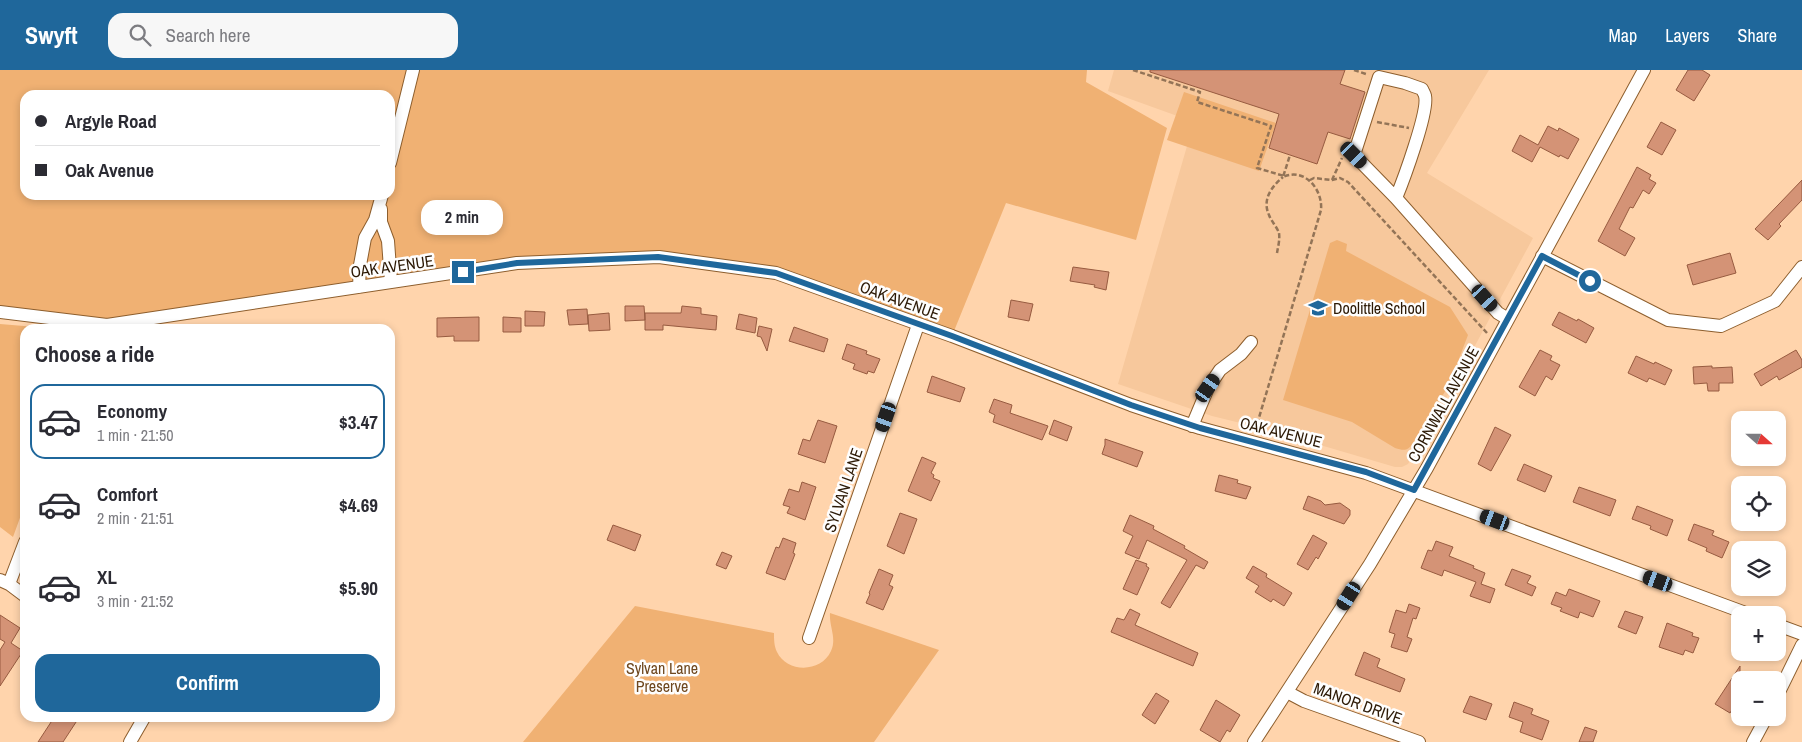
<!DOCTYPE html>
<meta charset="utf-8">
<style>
:root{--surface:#fff;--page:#f7f7f7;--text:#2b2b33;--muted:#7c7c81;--line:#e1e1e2;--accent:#1f679b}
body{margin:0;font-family:"Archivo Narrow",sans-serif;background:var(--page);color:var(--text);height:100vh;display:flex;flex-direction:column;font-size:19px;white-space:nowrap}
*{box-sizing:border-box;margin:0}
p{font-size:16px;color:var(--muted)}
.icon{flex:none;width:28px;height:28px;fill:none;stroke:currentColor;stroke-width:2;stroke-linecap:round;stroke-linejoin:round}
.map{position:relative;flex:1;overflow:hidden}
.sheet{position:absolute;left:20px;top:254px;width:375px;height:398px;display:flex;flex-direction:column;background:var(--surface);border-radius:15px;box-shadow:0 2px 8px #0003}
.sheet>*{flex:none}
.banner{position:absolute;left:20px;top:20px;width:375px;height:110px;border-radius:15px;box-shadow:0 2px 8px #0003;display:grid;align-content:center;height:110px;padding:0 15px;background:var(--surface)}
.needle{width:32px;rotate:111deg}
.buttons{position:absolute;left:1731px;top:341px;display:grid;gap:10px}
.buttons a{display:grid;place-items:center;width:55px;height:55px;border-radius:10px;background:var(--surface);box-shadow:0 2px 8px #0003;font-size:25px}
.end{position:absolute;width:22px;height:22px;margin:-11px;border:6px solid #1f679b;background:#fff;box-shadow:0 0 0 2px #fff}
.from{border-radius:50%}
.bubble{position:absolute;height:35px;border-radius:15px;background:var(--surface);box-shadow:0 2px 8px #0003;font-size:16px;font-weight:700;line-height:35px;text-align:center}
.car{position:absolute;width:15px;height:30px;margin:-15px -8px;border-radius:6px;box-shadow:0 0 4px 1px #0007;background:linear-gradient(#222 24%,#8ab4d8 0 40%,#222 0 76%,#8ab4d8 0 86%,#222 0)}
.banner b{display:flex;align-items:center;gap:18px;height:48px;font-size:19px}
.banner b+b{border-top:1px solid var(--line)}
.banner i{width:12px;height:12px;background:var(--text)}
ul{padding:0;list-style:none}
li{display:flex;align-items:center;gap:15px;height:75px;margin:0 10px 8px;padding:0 5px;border:2px solid transparent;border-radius:15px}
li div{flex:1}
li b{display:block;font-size:19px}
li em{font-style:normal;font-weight:700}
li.current{border-color:var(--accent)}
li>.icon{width:45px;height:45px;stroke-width:1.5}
h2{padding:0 15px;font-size:22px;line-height:60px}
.primary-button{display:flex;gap:10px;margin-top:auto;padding:10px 15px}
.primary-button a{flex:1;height:58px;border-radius:15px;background:var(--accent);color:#fff;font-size:20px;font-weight:700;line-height:58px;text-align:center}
header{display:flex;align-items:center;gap:30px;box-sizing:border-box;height:70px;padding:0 25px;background:var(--accent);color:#fff}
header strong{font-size:24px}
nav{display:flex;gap:28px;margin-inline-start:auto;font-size:18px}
.search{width:350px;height:45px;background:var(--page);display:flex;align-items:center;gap:12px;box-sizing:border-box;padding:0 18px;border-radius:15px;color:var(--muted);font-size:19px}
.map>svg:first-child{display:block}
.built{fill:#f7c89c}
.green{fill:#f0b173;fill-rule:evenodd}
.building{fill:#d49376;stroke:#975b40}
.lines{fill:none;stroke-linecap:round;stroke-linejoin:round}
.minor-casing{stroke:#8d5e2d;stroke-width:14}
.path{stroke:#937457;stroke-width:2.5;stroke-dasharray:5 2.5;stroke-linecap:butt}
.minor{stroke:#fff;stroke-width:12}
.route{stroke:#1f679b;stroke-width:6}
.labels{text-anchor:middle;stroke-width:5;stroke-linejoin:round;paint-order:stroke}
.street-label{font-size:16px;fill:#2c1905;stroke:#fefefe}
.poi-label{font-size:16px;fill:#2c1905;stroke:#fefefe;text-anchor:start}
.park-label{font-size:16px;fill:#6f481f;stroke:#fefefe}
</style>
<header>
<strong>Swyft</strong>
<div class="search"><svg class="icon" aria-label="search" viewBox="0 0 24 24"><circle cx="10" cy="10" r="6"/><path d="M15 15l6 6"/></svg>Search here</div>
<nav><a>Map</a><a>Layers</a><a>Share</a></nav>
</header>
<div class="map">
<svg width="1802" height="672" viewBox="0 0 1802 672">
<rect width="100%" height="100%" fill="#ffd4ac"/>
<path class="built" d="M1114,0h375l-62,103 106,65 -76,141 -49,85 -6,3h-7l-126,-37 -57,-14 -94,-32 76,-262 -86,-31z"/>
<path class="green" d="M0,0h1087l-1,12 81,46 -31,112 -130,-37 -54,133 -176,-63 -117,-16 -142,6 -410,62 -107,-13zM25,25h365v100h-365z
M1184,22l92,31 -17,48 -92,-31z
M1337,170l10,4 -1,7 104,56 18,28 -19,50 -36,58c-5,8 -9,8 -18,5l-43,-26 -69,-22 47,-157z
M0,254l60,5h-35v175l-12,33 -13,-10z
M635,536l139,27c0,6 0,13 3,19 10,21 44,21 54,-1 6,-13 -2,-24 -1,-38l109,37 -65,92h-351z"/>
<path class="building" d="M1150,0h195l-5,14 25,8 -15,47 -22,-7 -11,32 -48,-16 10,-34 -129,-42z
M1688,0h14l8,5 -16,26 -18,-11z
M1661,52l15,8 -14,25 -15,-8z
M1548,56l10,5 1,-3 20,11 -11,20 -8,-4 -1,2 -19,-10 -8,15 -20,-11 8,-16 18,10z
M1637,97l14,8 -2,4 7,4 -7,11 -6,-4 -10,18 -3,-1 -11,22 16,9 -10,18 -27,-15z
M1802,110v20l-23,24 2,2 -13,14 -13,-11z
M1730,183l6,20 -43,12 -6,-20z
M1073,197l36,5 -3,18 -12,-3 1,-2 -25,-4z
M1011,230l22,4 -4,17 -21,-4z
M625,236h19l1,14 -20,1z
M682,236l19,2v6l16,2 -1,14 -53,-5v5h-18v-17h36z
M587,239l1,15 -19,1 -2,-15z
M525,241l20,1 -1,14h-19z
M1559,242l18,9 1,-2 16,9 -8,15 -34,-18z
M609,243l1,17 -21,1 -1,-16z
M739,244l18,4 -2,15 -19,-4z
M479,247v24h-25v-5l-17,1v-19z
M503,247l18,1v14h-18z
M759,256l13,3 -5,22 -6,-14 -4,-1z
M794,257l34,12 -4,13 -35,-11z
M847,274l20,7 -1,3 14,5 -6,14 -6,-2 -1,3 -14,-5 2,-5 -13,-5z
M1540,280l12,6 -2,4 10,5 -8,15 -6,-4 -11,20 -16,-9z
M1796,280l6,10v7l-23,13 -2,-4 -16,10 -7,-12z
M1636,286l18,8 1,-2 17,8 -7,15 -16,-7 -2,4 -19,-9z
M1712,296v2l20,-1 1,16h-14v8h-11l-1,-8 -13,1 -1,-17z
M932,306l33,12 -5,14 -33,-10z
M994,329l18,6 -2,8 38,13 -6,14 -49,-18 2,-7 -6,-3z
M818,350l19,6 -12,37 -27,-9 5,-15 7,2z
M1054,350l18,7 -5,14 -18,-7z
M1495,357l16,8 -20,36 -13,-7z
M1105,369l38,13 -6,15 -35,-13 3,-9z
M922,387l14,6 -5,10 3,2 -1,3 7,3 -9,20 -23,-10z
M1524,394l28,12 -7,16 -28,-12z
M1219,405l19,5 -1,3 14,4 -5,12 -31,-8z
M802,412l14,5 -11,33 -18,-7 3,-6 -7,-2 6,-16 10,3z
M1579,417l37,13 -6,16 -37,-14z
M1308,426l13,5 4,4 15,-2 10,7v5l-6,9 -41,-15z
M1637,436l36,14 -6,16 -17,-7 1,-3 -19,-7z
M900,443l17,6 -13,35 -17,-8z
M1130,445l24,11 -1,3 32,17 -1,2 24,14 -4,7 -8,-4 -26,43 -9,-5 26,-43 -40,-20 -8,19 -14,-6 8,-17 -10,-5z
M1694,454l20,7 -2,4 17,7 -7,16 -16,-7 1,-3 -19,-8z
M613,455l28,10 -6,16 -28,-11z
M1313,465l14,8 -9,16 -2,-2 -8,13 -11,-6z
M783,468l13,5 -3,10 2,1 -10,26 -19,-7 10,-26 3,1z
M1436,471l17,6 -4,9 25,10 -1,2 12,5 -4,11 14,5 -5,14 -20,-7 6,-14 -32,-12 -2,6 -21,-8 7,-18 4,1z
M722,482l10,4 -6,13 -10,-4z
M1136,490l11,4 -1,2 3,2 -12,27 -14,-6z
M1253,496l14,8 -1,3 26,16 -8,13 -11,-7 -2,3 -16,-10 4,-6 -13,-8z
M879,499l14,6 -4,10 4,2 -10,23 -17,-7 4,-9 -1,-1z
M1512,499l19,7 -4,7 9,4 -4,9 -27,-11z
M1569,519l31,12 -7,16 -13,-5 -2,6 -18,-7 2,-3 -11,-4 5,-12 10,4z
M1409,534l11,4 -4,11 -3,-1 -6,19 5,2 -5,13 -16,-5 4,-13 -6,-2 7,-22 10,3z
M1130,539l10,5 -5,11 63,28 -5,13 -82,-34 6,-14 7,2z
M1625,541l18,6 -7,17 -18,-7z
M0,545l20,13 -9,15 12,8 -23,35v-36l5,-8 -5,-3z
M1667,553l26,10 -1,3 7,2 -6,15 -8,-3 -2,5 -24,-8z
M1364,582l16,7 -3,8 28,12 -5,13 -45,-17z
M1740,596v31l-10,16 -15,-9z
M1156,623l13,8 -14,23 -13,-9z
M1470,626l22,8 -6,16 -23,-8z
M1216,630l24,15 -10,17 -3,-2 -7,12 -20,-12z
M1514,632l19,7 -2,5 18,7 -7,19 -22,-8 3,-10 -14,-5z
M55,646h25l-17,26h-25z
M1585,657l12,4 -4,11h-14z"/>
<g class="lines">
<g class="minor-casing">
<path id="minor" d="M390,93l23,-93
M1396,128l-42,-43 25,-78 26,6 17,6c1,3 3,5 3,7 4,15 -22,85 -29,102l102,115 10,6
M381,139v13l7,19 3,41
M1542,186l126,64 53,6 54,-25 27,-34
M359,217l1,-22 5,-27 10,-18 7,-25
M0,242l107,13 410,-62 142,-6 117,16 176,63 179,69 69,23 166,45 385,142
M1192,356l16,-38 12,-18 21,-16 10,-12
M0,510l9,4 16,12
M9,514l16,-42
M1778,555l24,9
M809,568l109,-313
M1287,622l17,9 115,41
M1778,624l24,-49
M130,672l15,-26
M1254,672l116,-178 57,-96 217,-398
M1753,672l13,-24"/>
</g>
<path class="path" d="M1133,0l67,22 -3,10 74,24 -14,42 27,8
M1354,0l12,4
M1377,52l32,6
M1310,110l4,-2 18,2 10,-22
M1332,110l8,-2 8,4 139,151
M1277,183c1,-6 3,-13 2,-20 -2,-6 -8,-12 -10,-18 -7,-15 2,-28 14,-38
M1255,361l66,-221c2,-20 -16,-43 -38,-33l7,-22"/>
<use href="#minor" class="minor"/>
</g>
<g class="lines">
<path class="route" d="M463,202l54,-9 141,-6 118,16 176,63 179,69 69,23 166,44 48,18 128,-234 48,25"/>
</g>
<defs>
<g id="school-bare" transform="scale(1.5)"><path d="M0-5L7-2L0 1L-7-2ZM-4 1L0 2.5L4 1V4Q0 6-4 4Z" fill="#1f679b" stroke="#fefefe" stroke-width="2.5" paint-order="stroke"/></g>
</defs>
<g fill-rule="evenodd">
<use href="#school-bare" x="1318" y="238"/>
</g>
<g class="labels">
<g class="street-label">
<text transform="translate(392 196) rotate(-8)" y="6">OAK AVENUE</text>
<text transform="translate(900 230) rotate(20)" y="6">OAK AVENUE</text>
<text transform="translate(1443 334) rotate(-61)" y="6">CORNWALL AVENUE</text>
<text transform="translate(1281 362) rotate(14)" y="6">OAK AVENUE</text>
<text transform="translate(843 420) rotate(-71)" y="6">SYLVAN LANE</text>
<text transform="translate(1358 633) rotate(20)" y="6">MANOR DRIVE</text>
</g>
<g class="poi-label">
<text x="1333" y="244">Doolittle School</text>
</g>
<g class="park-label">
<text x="662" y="604">Sylvan Lane<tspan x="662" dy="18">Preserve</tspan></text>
</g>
</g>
</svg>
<div class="buttons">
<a><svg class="needle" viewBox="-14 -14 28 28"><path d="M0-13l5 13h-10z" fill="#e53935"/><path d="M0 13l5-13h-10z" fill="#7c7c81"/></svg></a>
<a><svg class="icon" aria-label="locate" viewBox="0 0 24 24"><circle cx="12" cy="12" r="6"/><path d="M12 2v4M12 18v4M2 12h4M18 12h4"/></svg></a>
<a><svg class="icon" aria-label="layers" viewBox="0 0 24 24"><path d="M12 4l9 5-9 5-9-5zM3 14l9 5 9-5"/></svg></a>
<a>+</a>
<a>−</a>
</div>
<i class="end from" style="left:1590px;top:211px"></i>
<i class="end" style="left:463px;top:202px"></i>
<div class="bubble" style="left:421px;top:130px;width:82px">2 min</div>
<i class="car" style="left:1354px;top:85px;rotate:135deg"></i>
<i class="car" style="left:1485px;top:228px;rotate:138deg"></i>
<i class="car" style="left:1208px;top:318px;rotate:35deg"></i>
<i class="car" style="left:886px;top:347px;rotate:199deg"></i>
<i class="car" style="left:1495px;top:450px;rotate:290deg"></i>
<i class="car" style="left:1658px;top:511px;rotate:290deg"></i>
<i class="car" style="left:1349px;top:526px;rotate:212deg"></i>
<div class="banner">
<b><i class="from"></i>Argyle Road</b>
<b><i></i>Oak Avenue</b>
</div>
<section class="sheet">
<h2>Choose a ride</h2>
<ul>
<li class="current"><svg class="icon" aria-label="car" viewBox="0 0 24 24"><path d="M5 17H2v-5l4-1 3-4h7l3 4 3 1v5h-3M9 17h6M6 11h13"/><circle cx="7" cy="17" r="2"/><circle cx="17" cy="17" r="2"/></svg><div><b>Economy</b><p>1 min · 21:50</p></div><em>$3.47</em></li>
<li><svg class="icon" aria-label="car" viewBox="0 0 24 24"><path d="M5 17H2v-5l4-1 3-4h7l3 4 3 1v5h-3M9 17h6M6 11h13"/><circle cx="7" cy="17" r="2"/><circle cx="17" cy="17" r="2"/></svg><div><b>Comfort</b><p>2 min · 21:51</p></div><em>$4.69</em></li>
<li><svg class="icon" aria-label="car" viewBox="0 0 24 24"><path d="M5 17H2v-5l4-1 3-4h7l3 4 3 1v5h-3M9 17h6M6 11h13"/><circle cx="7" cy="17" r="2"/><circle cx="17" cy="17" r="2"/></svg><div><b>XL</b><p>3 min · 21:52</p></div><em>$5.90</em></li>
</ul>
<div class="primary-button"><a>Confirm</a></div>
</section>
</div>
